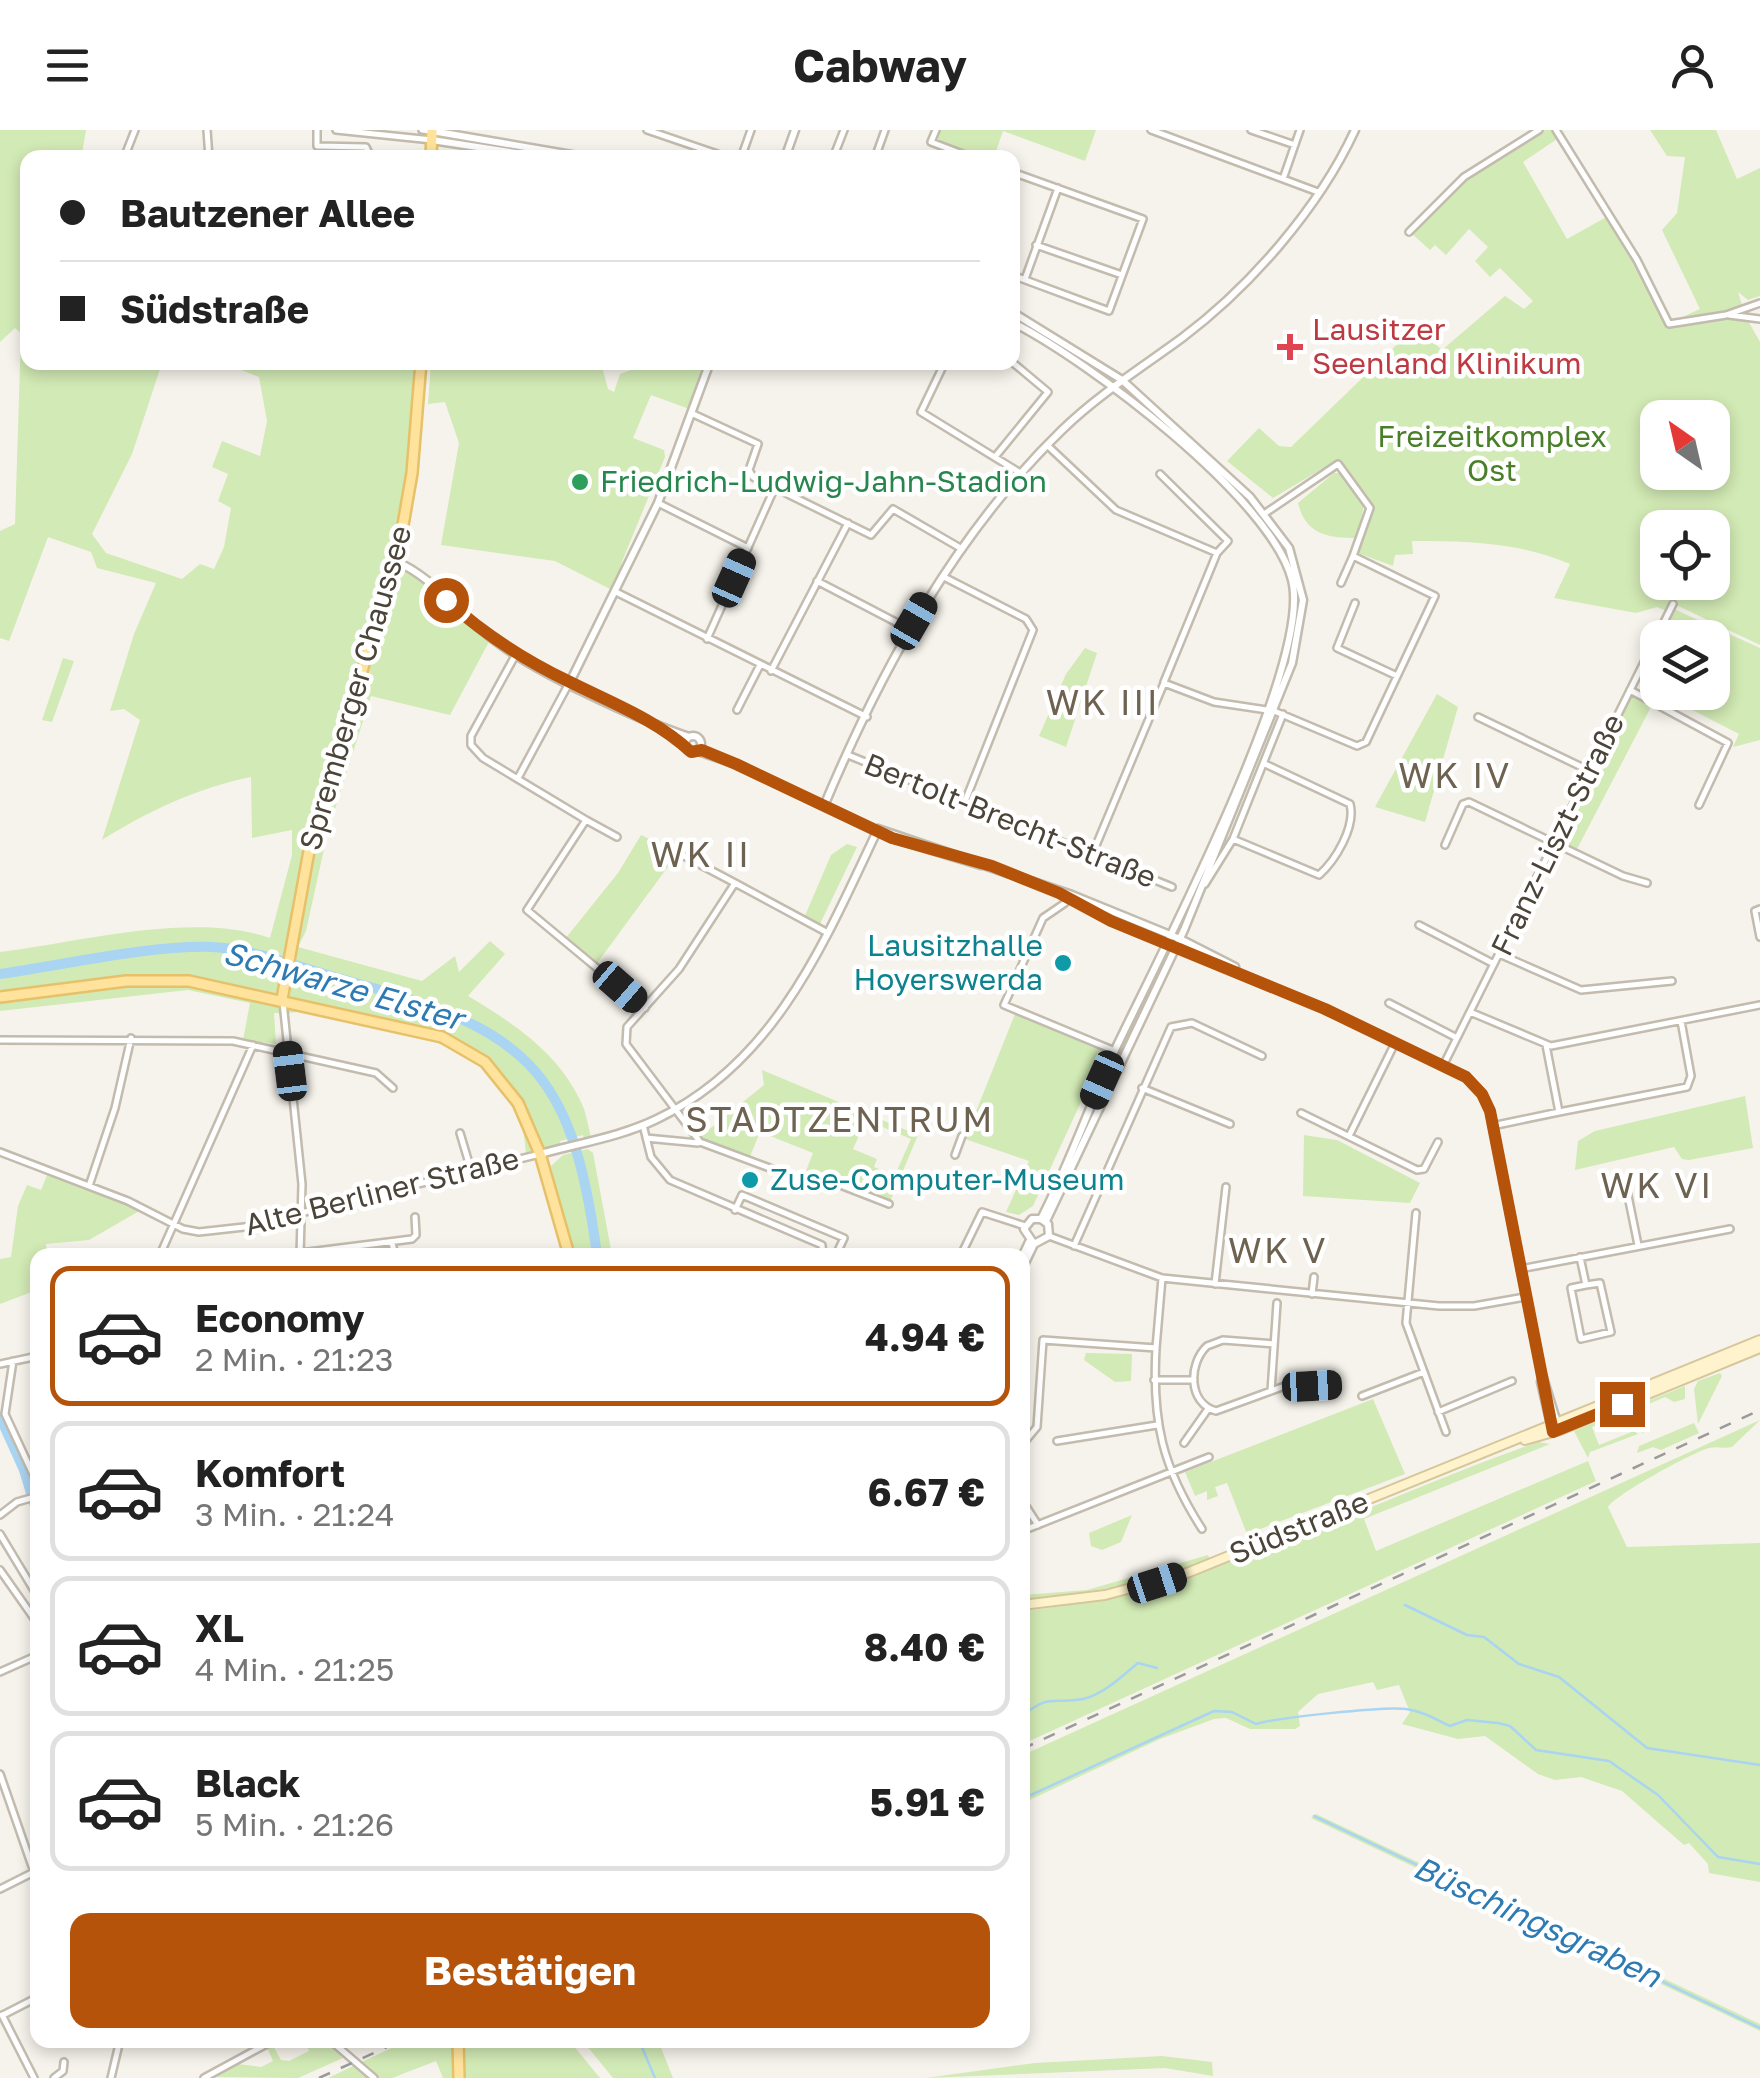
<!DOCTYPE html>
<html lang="de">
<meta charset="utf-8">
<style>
:root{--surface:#fff;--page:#f6f6f6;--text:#222;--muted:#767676;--line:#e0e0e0;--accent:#b45309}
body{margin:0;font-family:"Golos Text",sans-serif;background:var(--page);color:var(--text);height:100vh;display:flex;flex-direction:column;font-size:38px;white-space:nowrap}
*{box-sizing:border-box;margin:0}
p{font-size:32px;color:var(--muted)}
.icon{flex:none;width:55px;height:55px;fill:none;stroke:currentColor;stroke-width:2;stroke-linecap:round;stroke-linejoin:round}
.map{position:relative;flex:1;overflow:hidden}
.details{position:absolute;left:30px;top:1118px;width:1000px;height:800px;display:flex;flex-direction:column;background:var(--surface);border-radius:20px;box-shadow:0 5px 15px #0003}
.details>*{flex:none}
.banner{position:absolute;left:20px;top:20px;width:1000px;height:220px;border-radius:20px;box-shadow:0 5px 15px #0003;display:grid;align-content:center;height:220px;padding:0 40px;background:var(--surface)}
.needle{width:65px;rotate:326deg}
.buttons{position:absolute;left:1640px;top:270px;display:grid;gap:20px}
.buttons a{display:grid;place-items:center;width:90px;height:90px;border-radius:20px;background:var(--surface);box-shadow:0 5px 15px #0003;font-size:50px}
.end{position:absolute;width:45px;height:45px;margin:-22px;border:12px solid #b45309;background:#fff;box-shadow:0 0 0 5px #fff}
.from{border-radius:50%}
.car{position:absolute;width:30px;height:60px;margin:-30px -15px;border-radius:12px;box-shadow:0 0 8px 2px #0007;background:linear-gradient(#222 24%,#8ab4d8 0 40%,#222 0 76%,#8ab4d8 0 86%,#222 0)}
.banner b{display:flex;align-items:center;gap:35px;height:95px;font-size:38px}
.banner b+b{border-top:2px solid var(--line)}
.banner i{width:25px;height:25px;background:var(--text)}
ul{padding:18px 0 0;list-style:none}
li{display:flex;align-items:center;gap:30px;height:140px;margin:0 20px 15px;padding:0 20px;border:5px solid var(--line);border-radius:20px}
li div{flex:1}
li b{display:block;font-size:38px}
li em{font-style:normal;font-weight:700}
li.on{border-color:var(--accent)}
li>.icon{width:90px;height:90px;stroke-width:1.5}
.button{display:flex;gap:20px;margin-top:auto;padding:20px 40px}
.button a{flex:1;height:115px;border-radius:20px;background:var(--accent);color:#fff;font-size:40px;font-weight:700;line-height:115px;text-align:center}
header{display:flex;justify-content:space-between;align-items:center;height:130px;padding:0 40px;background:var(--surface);font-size:45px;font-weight:700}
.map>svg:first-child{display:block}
.green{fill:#d2eab5;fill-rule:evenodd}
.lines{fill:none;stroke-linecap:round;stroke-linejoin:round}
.stream{stroke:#a9d4f2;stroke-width:2.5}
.river{stroke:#a9d4f2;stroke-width:10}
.minor-casing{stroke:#c2bbae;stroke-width:10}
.tertiary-casing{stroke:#c2bbae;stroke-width:11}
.secondary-casing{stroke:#d6c79b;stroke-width:12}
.primary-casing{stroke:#e6c16a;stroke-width:14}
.minor{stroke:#fff;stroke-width:5}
.tertiary{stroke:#fff;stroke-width:6}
.secondary{stroke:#fff3cd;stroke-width:8}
.primary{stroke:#ffe39c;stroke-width:9}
.rail{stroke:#9a9a9a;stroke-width:2.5;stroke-dasharray:12 12;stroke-linecap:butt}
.route{stroke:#b45309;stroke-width:12}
.health-dot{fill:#e0444e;stroke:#fff;stroke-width:4}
.leisure-dot{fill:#2e9e5b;stroke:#fff;stroke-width:4}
.culture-dot{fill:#0f9aa8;stroke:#fff;stroke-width:4}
.labels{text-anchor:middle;stroke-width:9;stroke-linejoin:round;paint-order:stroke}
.health-label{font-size:30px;fill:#be3a42;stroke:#fff;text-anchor:start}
.park-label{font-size:30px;fill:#4a7f2a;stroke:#fff}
.leisure-label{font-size:30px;fill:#27864d;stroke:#fff;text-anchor:start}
.street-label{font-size:30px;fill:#4b4439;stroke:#fff}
.culture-label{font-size:30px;fill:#0d838f;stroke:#fff;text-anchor:end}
.water-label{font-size:32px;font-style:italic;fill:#2e7ab2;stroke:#fff}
.quarter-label{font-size:35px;letter-spacing:2.5px;fill:#6e6250;stroke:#fff}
</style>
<header><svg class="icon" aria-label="menu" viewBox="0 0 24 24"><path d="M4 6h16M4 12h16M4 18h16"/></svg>Cabway<svg class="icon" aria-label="person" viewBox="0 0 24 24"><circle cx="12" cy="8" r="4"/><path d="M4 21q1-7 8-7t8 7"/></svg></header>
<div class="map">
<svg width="1760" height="1948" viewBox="0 0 1760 1948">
<rect width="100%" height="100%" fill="#f6f3ec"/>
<path class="green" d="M0,0h86l-4,23 -54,5v204l134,1 -30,91 -40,80 14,19 76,26 18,-15 14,5 10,-22 7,-39 -13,-7 10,-27 -16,-7 10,-26 38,15 7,-35 -8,-44 -36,-14h198l-26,198 14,7 82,70 -41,77 -79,-19 -43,135 -22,100 -8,16 124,34 33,-25 4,16 31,-31 15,13 -37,42c45,27 90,56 113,106 6,12 7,26 11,38l-7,2 -2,-7 -23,6 1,7 -35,8c-3,-94 -91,-120 -169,-134 -18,-3 -43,-12 -61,-10 -8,1 -12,2 -22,1l2,31 -33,-4 7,-37 -62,-13 -188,21v-59c81,-10 193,-41 270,-14l22,-83v-25l-40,8 -1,-61c-52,10 -105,35 -149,63l38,-120 -16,-11 -14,2 24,-77 22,-51 -59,-15 -6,-16 -43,-15 -39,104 -9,-3v-107l15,-7 6,-191 -6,-5 -15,14z
M940,0h156l-11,31 -82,-30 -9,26h-9l-48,-17z
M1540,0h15l5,7 -37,25 44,77 43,-24 59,108 31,-14 -38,-79 15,-17 8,-56 -18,-1 -17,-26h66l21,49 23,-11v128l-12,4 -10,-8 4,13 -15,10 20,4 13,23v303l-86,-41 -5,8 -12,-5 -21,6 -82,-15 16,-34c-51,-22 -103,-23 -158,-23l1,13 -18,1 -2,11 -38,-14 15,-44 -33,-48 -64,38 -46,-37 32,-33 20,18 12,1 125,-121 26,24 63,-54 19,13 9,-8 -33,-33 -10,9 -15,-16 13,-14 -19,-18 -23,26 -11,-10 -5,5 -20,-18 54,-55zM1658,288h54v54h-54zM1658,398h54v54h-54z
M431,233h170l7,26 6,3 6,-18 30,-11 59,1 -17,46 -41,-15 -18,43 31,12 1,7 -44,107 6,3 -11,25 -61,-31 -114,-16 18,-102 -14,-41 -17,2z
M1334,343h6l24,33 -7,32c-29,0 -51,-3 -59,-35z
M1674,479l86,39v92l-27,7 6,-13 -99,-51 17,-38 1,47h54v-54l-51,-1z
M1085,518l12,5 -31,94 -27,-11 27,-62z
M63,528l11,3 -22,61 -10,-2z
M1437,564l21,13 -33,115 -50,-15z
M1632,565l20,10 -75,144 -17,-9z
M641,705l37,18 -83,113 -30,-27 53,-66z
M847,714l10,3 -38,79 -15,-8 27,-63z
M1015,884l90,36 -72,156 -14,9 -13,-3 23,-51 -64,-22z
M762,940l156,65 -29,69 -58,-23 -15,4 -14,-4 11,-28 -53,-21 -11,27 -46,-15 -12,-12 9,-6 7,5 57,-46zM866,990l45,19 -16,36 -21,-8 3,-8 -24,-10z
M1745,966l8,52 -64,12 -7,-1 -8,-12 -99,23 3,-29 17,-10z
M1304,1005l33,5 83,43 -10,20 -107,-7z
M588,1019l5,4 19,102h-40l-21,-89 12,-11z
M48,1043l93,37 -52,30 -43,4 1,11h-9l-1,35 -37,14v-45l11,-2 7,-51 9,-21 14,5z
M1086,1223l46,1 -1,27 -16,1 -31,-22z
M1720,1243l2,3 -24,48 -4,-35 4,-8z
M1685,1256v13l-11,3 -9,-5 -28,12 8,20 -2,5 -8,-24 -43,17 7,18 35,-14 4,3 -48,18 -2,6 -14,-27z
M1373,1269l32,75 -158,60 -20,-51 -12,4 3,9 -11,4v-9l-12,5 -10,-24z
M1760,1290l-28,27c-8,2 -15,-1 -23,1 -16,4 -94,47 -101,59l19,40 133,-4v339l-51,-9 -1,-9 -19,-21 -5,2 -62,-54 -41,-14 -26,3 -17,-6 -53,-38 -27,3 -56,-15 8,-12 -11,-27 -22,5 -4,-8 -55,12 -20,18 2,14 -5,3h-45l-24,-11 -12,1 -54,20 -137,64v-48z
M1694,1293l5,10 -38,17 -8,-3 -16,6 2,-7z
M1538,1312l12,2 -186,75 12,32 212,-90 8,20 -573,263v-133c181,-18 345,-110 515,-169z
M1132,1385l-11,27 -19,8 -11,-4 -2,-13z
M1208,1425l2,5 -78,25 -109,15v-5l64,-5z
M1316,1684l444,210v7l-449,-213z
M304,1910h20l19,18 -45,20 -86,-1 26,-13 23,3 12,-6 -7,-16 5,-3 10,18 8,1 20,-10z
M408,1910h44l1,38h-10l-7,-17 -44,17h-64z
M458,1910h111l31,38h-141z
M582,1910h76l15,38h-60z
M1162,1926l50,6 1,14 -48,-8 -239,10 109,-15z"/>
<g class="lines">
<path class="stream" d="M1405,1475l62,30 17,2 35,27 40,13 88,71 113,17
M1022,1586c30,-24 30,-11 61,-17 21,-5 39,-23 55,-36l19,5
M1022,1669l192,-88 18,1 24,12c20,-6 128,-18 150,-15 16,2 29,10 44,17l17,-6 31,3 12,3 26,24 73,11 49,34 60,62 42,7
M1314,1686l446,212
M639,1910l16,38"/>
<path class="river" d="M0,844c64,-9 149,-29 212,-27 44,2 91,22 133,33 180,49 227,85 252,275
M0,1287l24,53 14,46"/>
<g class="minor-casing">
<path id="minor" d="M207,0l2,28
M317,0v16l49,1 5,11
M336,0l96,10
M422,0l10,1
M647,0l82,28
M936,0l-5,12 42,16
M1151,0l167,62
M1251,0l44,15
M1556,0l81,130 32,64 57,-9 34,-12
M124,28l11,-28
M741,28l10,-28
M833,28l11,-28
M875,28l10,-28
M1012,42l131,47 -34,92 -97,-36
M1283,49l17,-49
M1409,102l55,-55 75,-47
M1036,115l86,30
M1025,149l33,-91
M1729,185l31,4
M945,232l-24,50 101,62
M691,283l67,31 -9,26 4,7 118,58 22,-26 69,40
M1047,315l69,65 101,43
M995,327l53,-65 -36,-30
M1160,344l68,67 -11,12 -53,129
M658,373l90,45
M944,447l82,42 7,11 -69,174
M817,451l92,48
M1341,453l12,-27
M616,462l251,125
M1355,473l-18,45 60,28
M707,509l68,-152
M516,524l-45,82v9l12,13 103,62 -59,90 118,98
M771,541l77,-148
M1630,560l98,53 -29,62
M737,580l23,-45
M1478,587l112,54
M848,625l324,132
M518,648l50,-93
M586,690l31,17
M1233,709l86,36c16,-14 37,-48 31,-71l-85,-40
M1445,715l18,-41 6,-2 154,74 24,7
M1092,725l72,-172 50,19 60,9 83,35 9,-4 69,-146 -82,-40 17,-48 -32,-44 -74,50
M684,726l51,27 -56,86 -52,58 -1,17 74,98 115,43 15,-4 59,23
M735,753l91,49
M1205,754l28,-45 50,-125
M1065,773l-22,15 -39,87 111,46
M1760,779l-5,2 5,26
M1419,795l75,39
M1499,824l82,36 91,-9
M283,872l19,182 -2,71
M1389,873l68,35
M1470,882l81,34 209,-41
M0,910l233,1 143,32 17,15
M1443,936l230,-462
M1142,958l88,36
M1559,982l128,-25 4,-11 -10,-55
M1301,983l116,57 7,-1 14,-27
M643,995l8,32 19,23 152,65 1,10
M1492,996l67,-14 -13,-67
M460,1003l11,37
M1349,1006l46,-93
M646,1008l52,5
M0,1022l128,49 55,28 16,3 45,-5 296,-73
M955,1025l7,-19
M1625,1051l13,64
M89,1056l26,-78 16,-70
M735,1080l7,-15 102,43 -8,17
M1416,1083l-10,110 40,109
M1049,1106l113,42 277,28h35l51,-9
M392,1113l3,12
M1074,1116l97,-219 21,-4 70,33
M300,1123l112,-14 4,-4 -1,-18
M160,1125l93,-210
M961,1125l21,-43 43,14
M1580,1127l6,28 -15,3 10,51 30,-7 -11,-49 -14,2
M1520,1139l210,-40
M1215,1154l11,-97
M1312,1164l2,-17
M1274,1214l-51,-4 -16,6c-19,18 -19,57 9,65l66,-24 55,-3
M1156,1218c-4,73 6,119 46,181
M13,1231l-8,53 33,71
M0,1234l38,-8
M1154,1250h40
M1271,1261l6,-88
M1362,1266l62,-24
M1438,1282l74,-31
M1057,1311l100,-16
M1184,1313l24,-34
M1022,1315l15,-18 6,-87 113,8 6,-70
M1022,1370l16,25
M0,1385l17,-13 21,-6
M1022,1401l187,-74
M0,1404l38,63
M0,1440l38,54
M0,1542l38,-17
M0,1644l34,98
M0,1759l38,-19
M2,1885l32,63
M3,1885l35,-18
M330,1910l44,38
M54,1948l9,-7 1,-9
M111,1948l9,-38
M204,1948l70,-38"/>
</g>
<g class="tertiary-casing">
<path id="tertiary" d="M432,1l157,27
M432,10l117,18
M785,28l10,-28
M1012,182l110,68 128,117 39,51 14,52 -11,63 -108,267 -138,291
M1012,192c76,38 260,177 280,258 22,83 -136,383 -178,472 -25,55 -45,113 -73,167
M395,431c37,15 66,54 98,78 42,33 144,80 196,98
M570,552l88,-179 52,-141
M685 614a8 8 0 1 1 16 0a8 8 0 1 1-16 0Z
M698,621l38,13 156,74 89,27
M824,676c57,-136 131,-272 238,-376 36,-35 79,-62 120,-92 68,-51 137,-130 173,-208
M878,699l194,66 108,44 55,28
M1059,763l55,29 211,87 141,68 16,17 8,17 51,260 16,52
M540,1024c39,-11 80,-17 117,-35 119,-57 168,-178 221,-290
M1022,1127l7,-15
M1022,1139l12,-25 15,-8 -1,-12 -7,-5h-9l-8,10 10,15
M1541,1252l11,47"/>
</g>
<g class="secondary-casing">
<path id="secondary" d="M1525,1310l35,-10 200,-82
M1022,1475l83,-10 82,-22 573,-233"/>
</g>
<g class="primary-casing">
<path id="primary" d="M431,28l1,-28
M0,867l126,-16h63l253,56 43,25 33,41 22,51 29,101
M282,869l29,-159 88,-292 13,-75 9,-111
M458,1910l1,38"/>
</g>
<use href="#minor" class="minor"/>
<use href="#tertiary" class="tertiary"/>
<use href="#secondary" class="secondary"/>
<use href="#primary" class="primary"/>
<path class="rail" d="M1022,1619l738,-339
M319,1948l83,-38"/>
</g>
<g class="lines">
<path class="route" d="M446,470c38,34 78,60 124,82 42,21 87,38 121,70l11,-2 34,14 156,74 100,28 67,27 52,28 214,88 141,68 16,17 8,17 63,321 69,-28"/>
</g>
<path class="health-dot" d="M1285 202h10v10h10v10h-10v10h-10v-10h-10v-10h10z"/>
<circle class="leisure-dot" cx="580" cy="352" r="10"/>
<g class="culture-dot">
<circle cx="1063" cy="833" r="10"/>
<circle cx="750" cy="1050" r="10"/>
</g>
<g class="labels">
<g class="health-label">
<text x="1312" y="210">Lausitzer<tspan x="1312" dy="34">Seenland Klinikum</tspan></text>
</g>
<g class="park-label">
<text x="1492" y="317">Freizeitkomplex<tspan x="1492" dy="34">Ost</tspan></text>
</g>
<g class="leisure-label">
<text x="600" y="362">Friedrich-Ludwig-Jahn-Stadion</text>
</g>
<g class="street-label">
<text transform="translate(356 558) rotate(-74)" y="10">Spremberger Chaussee</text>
<text transform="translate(1010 691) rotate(22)" y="10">Bertolt-Brecht-Straße</text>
<text transform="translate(1558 705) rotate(-64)" y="10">Franz-Liszt-Straße</text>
<text transform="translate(382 1062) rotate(-14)" y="10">Alte Berliner Straße</text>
<text transform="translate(1299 1398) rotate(-22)" y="10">Südstraße</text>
</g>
<g class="culture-label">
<text x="1043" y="826">Lausitzhalle<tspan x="1043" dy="34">Hoyerswerda</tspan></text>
<text x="770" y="1060" text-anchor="start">Zuse-Computer-Museum</text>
</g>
<g class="water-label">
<text transform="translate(343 856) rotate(16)" y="11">Schwarze Elster</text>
<text transform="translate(1537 1792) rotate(25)" y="11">Büschingsgraben</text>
</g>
<g class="quarter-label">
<text x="1103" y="585">WK III</text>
<text x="1455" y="658">WK IV</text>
<text x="701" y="737">WK II</text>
<text x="840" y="1002">STADTZENTRUM</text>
<text x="1657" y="1068">WK VI</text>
<text x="1278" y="1133">WK V</text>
</g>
</g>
</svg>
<div class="buttons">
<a><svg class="needle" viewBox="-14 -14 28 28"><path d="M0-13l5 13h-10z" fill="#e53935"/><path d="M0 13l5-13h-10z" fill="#767676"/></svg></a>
<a><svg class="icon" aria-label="locate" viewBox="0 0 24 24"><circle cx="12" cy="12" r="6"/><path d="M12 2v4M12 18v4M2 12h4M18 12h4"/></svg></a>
<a><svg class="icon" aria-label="layers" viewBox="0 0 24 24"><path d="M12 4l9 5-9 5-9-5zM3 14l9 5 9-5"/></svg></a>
</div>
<i class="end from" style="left:446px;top:470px"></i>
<i class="end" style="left:1622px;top:1274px"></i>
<i class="car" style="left:734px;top:448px;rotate:24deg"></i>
<i class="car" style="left:914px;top:491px;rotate:30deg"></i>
<i class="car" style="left:620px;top:857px;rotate:131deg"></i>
<i class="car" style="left:290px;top:941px;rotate:353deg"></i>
<i class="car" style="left:1102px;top:950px;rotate:204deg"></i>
<i class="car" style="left:1312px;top:1256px;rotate:87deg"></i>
<i class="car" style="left:1157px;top:1453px;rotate:72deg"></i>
<div class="banner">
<b><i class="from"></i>Bautzener Allee</b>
<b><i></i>Südstraße</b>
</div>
<section class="details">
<ul>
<li class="on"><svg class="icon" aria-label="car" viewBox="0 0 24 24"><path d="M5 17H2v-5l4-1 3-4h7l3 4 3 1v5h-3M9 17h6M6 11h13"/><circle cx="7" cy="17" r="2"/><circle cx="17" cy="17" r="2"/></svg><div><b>Economy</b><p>2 Min. · 21:23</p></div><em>4.94 €</em></li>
<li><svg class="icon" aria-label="car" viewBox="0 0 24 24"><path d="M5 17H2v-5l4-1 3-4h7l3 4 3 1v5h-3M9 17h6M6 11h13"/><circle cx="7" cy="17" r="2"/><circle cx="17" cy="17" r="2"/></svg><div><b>Komfort</b><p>3 Min. · 21:24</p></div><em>6.67 €</em></li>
<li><svg class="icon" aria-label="car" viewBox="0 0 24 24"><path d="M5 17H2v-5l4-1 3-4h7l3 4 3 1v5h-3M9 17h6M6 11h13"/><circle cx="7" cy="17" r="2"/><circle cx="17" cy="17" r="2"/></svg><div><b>XL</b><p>4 Min. · 21:25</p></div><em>8.40 €</em></li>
<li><svg class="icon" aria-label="car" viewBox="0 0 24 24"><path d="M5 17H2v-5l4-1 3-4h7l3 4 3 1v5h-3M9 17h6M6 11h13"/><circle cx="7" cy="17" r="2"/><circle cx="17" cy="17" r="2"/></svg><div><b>Black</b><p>5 Min. · 21:26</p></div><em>5.91 €</em></li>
</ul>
<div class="button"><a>Bestätigen</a></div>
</section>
</div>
